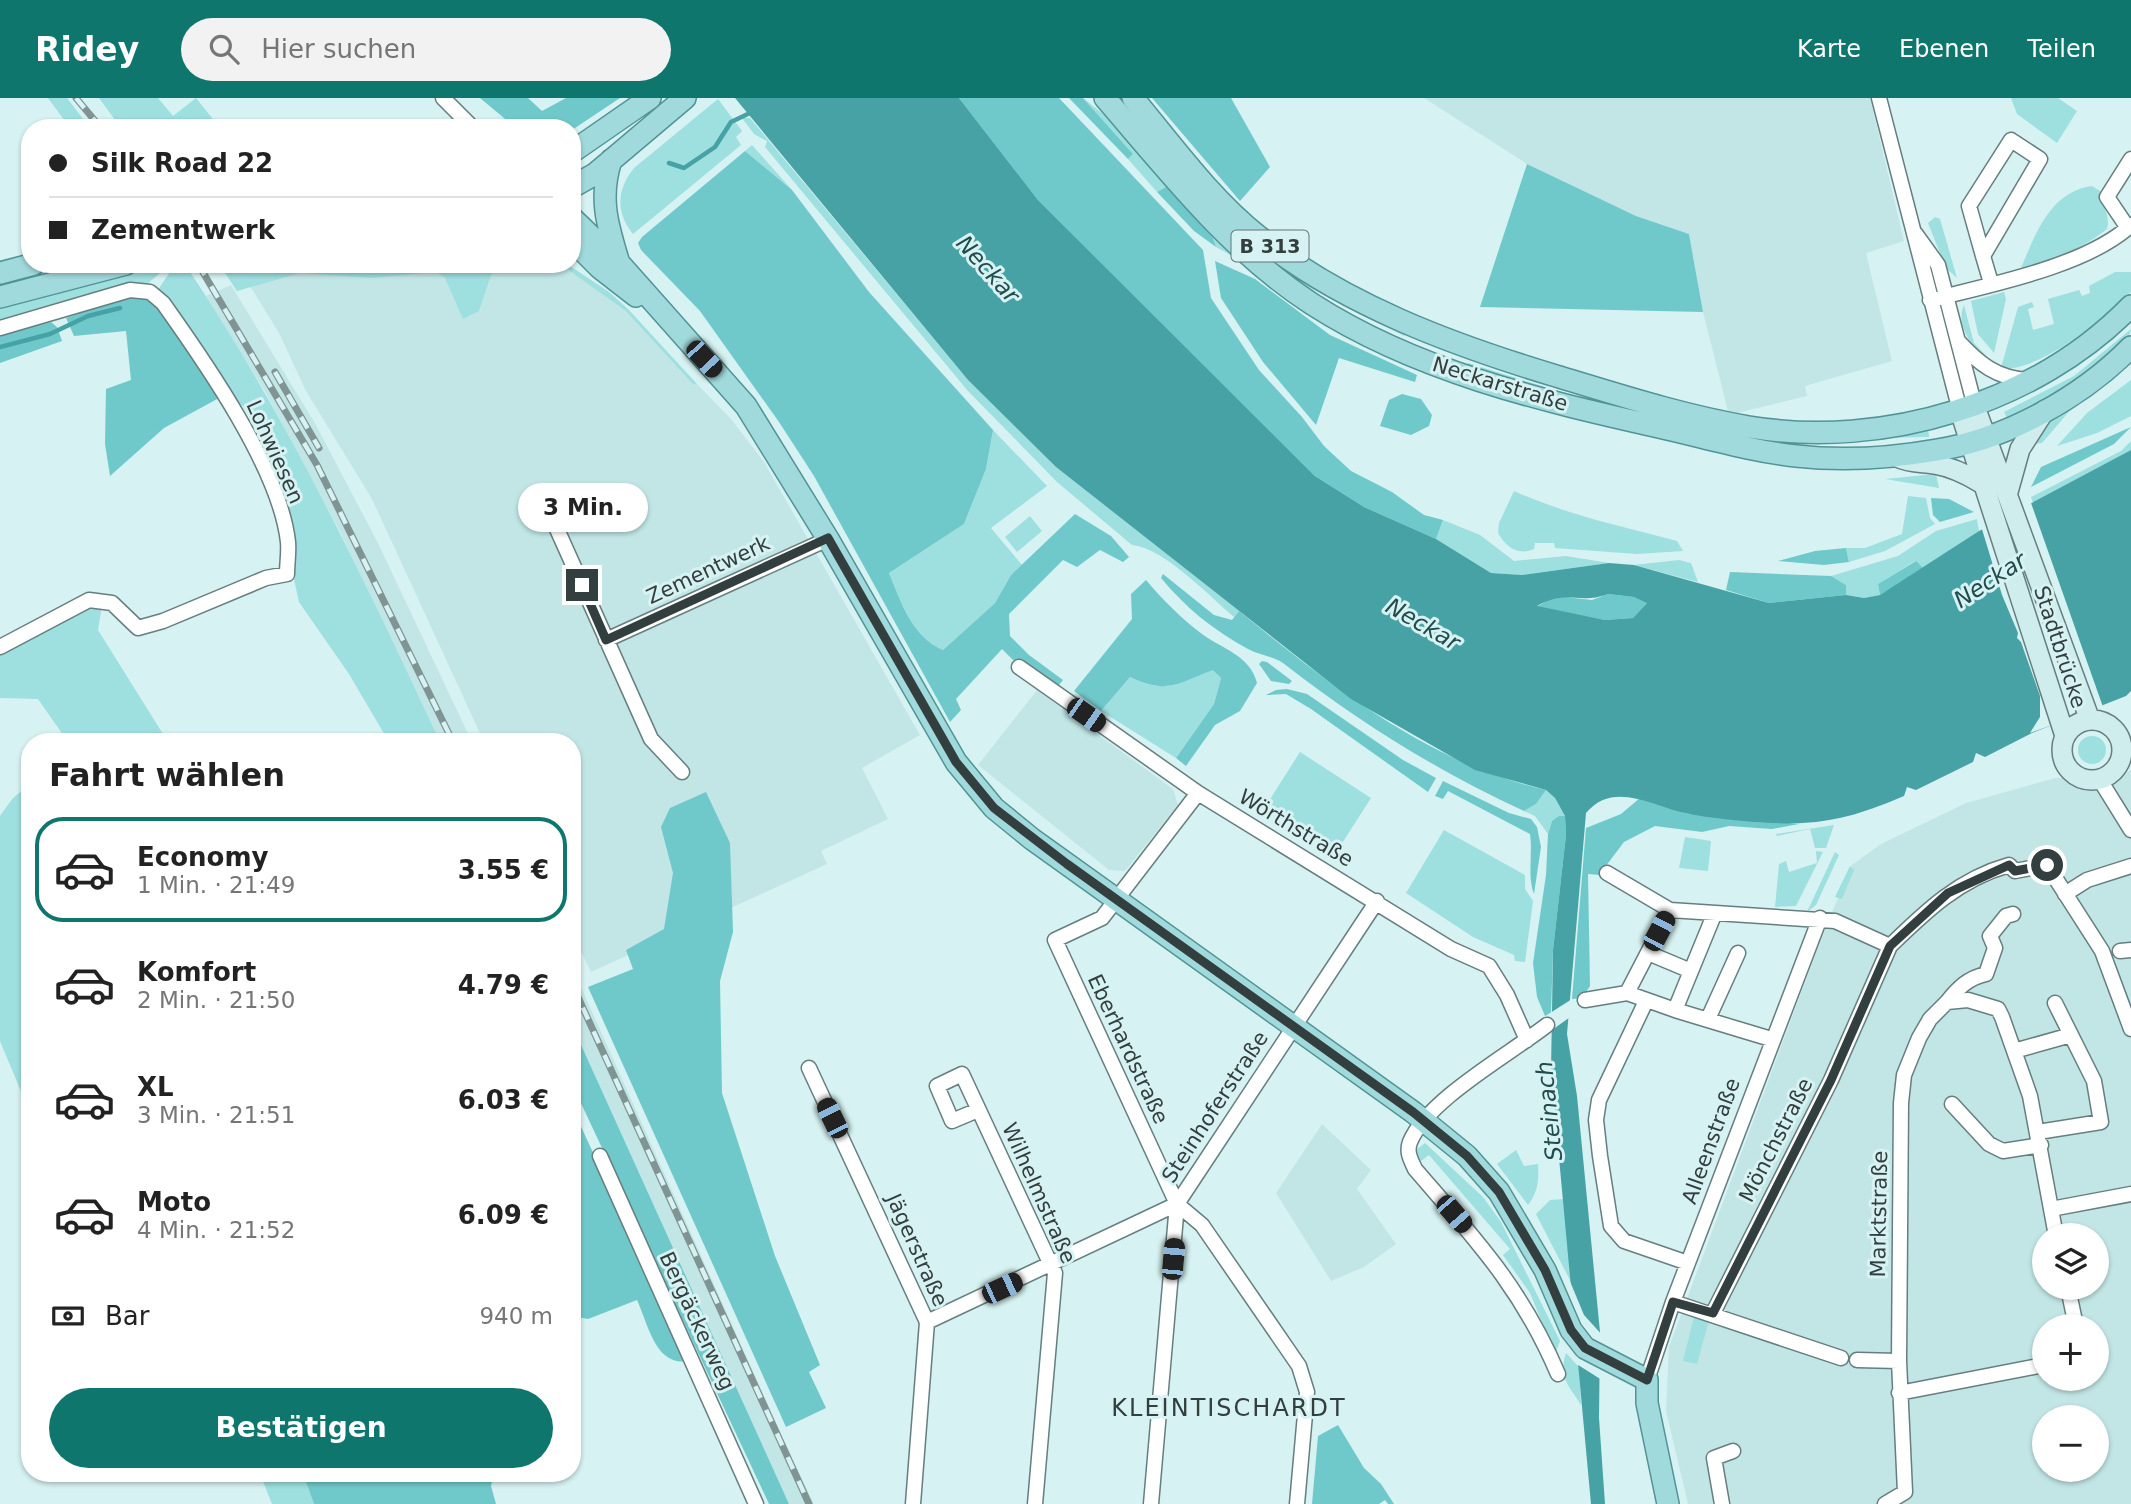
<!DOCTYPE html>
<html lang="de">
<meta charset="utf-8">
<style>
:root{--surface:#fff;--page:#f2f2f2;--text:#222;--muted:#767676;--line:#e0e0e0;--accent:#0f766e}
body{margin:0;font-family:"DejaVu Sans",sans-serif;background:var(--page);color:var(--text);height:100vh;display:flex;flex-direction:column;font-size:26px;white-space:nowrap}
*{box-sizing:border-box;margin:0}
p{font-size:23px;color:var(--muted)}
.icon{flex:none;width:38px;height:38px;fill:none;stroke:currentColor;stroke-width:2;stroke-linecap:round;stroke-linejoin:round}
.map{position:relative;flex:1;overflow:hidden}
.drawer{position:absolute;left:21px;top:635px;width:560px;height:749px;display:flex;flex-direction:column;background:var(--surface);border-radius:28px;box-shadow:0 2px 5px #0004}
.drawer>*{flex:none}
.banner{position:absolute;left:21px;top:21px;width:560px;height:154px;border-radius:28px;box-shadow:0 2px 5px #0004;display:grid;align-content:center;height:154px;padding:0 28px;background:var(--surface)}
.controls{position:absolute;left:2032px;top:1125px;display:grid;gap:14px}
.controls a{display:grid;place-items:center;width:77px;height:77px;border-radius:50%;background:var(--surface);box-shadow:0 2px 5px #0004;font-size:35px}
.end{position:absolute;width:32px;height:32px;margin:-16px;border:9px solid #333e3e;background:#fff;box-shadow:0 0 0 4px #fff}
.from{border-radius:50%}
.bubble{position:absolute;height:49px;border-radius:24px;background:var(--surface);box-shadow:0 2px 5px #0004;font-size:23px;font-weight:800;line-height:49px;text-align:center}
.car{position:absolute;width:21px;height:42px;margin:-21px -10px;border-radius:9px;box-shadow:0 0 5px 2px #0007;background:linear-gradient(#222 24%,#8ab4d8 0 40%,#222 0 76%,#8ab4d8 0 86%,#222 0)}
.banner b{display:flex;align-items:center;gap:24px;height:66px;font-size:26px}
.banner b+b{border-top:2px solid var(--line)}
.banner i{width:18px;height:18px;background:var(--text)}
ul{padding:0;list-style:none}
li{display:flex;align-items:center;gap:21px;height:105px;margin:0 14px 10px;padding:0 14px;border:4px solid transparent;border-radius:28px}
li div{flex:1}
li b{display:block;font-size:26px}
li em{font-style:normal;font-weight:800}
li.on{border-color:var(--accent)}
li>.icon{width:63px;height:63px;stroke-width:1.5}
h2{padding:0 28px;font-size:32px;line-height:84px}
.pay{display:flex;align-items:center;gap:18px;height:77px;padding:0 28px;font-size:26px}
.pay p{margin-inline-start:auto}
.primary-button{display:flex;gap:14px;margin-top:auto;padding:14px 28px}
.primary-button a{flex:1;height:80px;border-radius:42px;background:var(--accent);color:#fff;font-size:28px;font-weight:800;line-height:80px;text-align:center}
header{display:flex;align-items:center;gap:42px;box-sizing:border-box;height:98px;padding:0 35px;background:var(--accent);color:#fff}
header strong{font-size:33px}
nav{display:flex;gap:38px;margin-inline-start:auto;font-size:24px}
.search{width:490px;height:63px;background:var(--page);display:flex;align-items:center;gap:18px;box-sizing:border-box;padding:0 24px;border-radius:38px;color:var(--muted);font-size:26px}
.map>svg:first-child{display:block}
.built{fill:#c2e6e6;fill-rule:evenodd}
.green{fill:#9edfdf}
.forest{fill:#6fc9cb}
.water{fill:#46a2a4;fill-rule:evenodd}
.pier{fill:#d7f2f2}
.lines{fill:none;stroke-linecap:round;stroke-linejoin:round}
.stream{stroke:#46a2a4;stroke-width:4.5}
.street-casing{stroke:#667e7e;stroke-width:17}
.secondary-casing{stroke:#667e7e;stroke-width:22}
.primary-casing{stroke:#529495;stroke-width:24}
.street{stroke:#fff;stroke-width:14}
.secondary{stroke:#d0eded;stroke-width:19}
.primary{stroke:#a1dadc;stroke-width:21}
.rail-casing{stroke:#819494;stroke-width:7}
.rail{stroke:#d7f2f2;stroke-width:4.5;stroke-dasharray:13;stroke-linecap:butt}
.route{stroke:#333e3e;stroke-width:9}
.labels{text-anchor:middle;stroke-width:6;stroke-linejoin:round;paint-order:stroke}
.shield{fill:#d7f2f2;stroke:#647474;stroke-width:2}
.shield-label{font-size:19px;font-weight:bold;fill:#333e3e}
.street-label{font-size:21px;fill:#333e3e;stroke:#d7f2f2}
.water-label{font-size:23px;font-style:italic;fill:#214b4c;stroke:#d7f2f2}
.quarter-label{font-size:24px;letter-spacing:2px;fill:#333e3e;stroke:#d7f2f2}
</style>
<header>
<strong>Ridey</strong>
<div class="search"><svg class="icon" aria-label="search" viewBox="0 0 24 24"><circle cx="10" cy="10" r="6"/><path d="M15 15l6 6"/></svg>Hier suchen</div>
<nav><a>Karte</a><a>Ebenen</a><a>Teilen</a></nav>
</header>
<div class="map">
<svg width="2131" height="1406" viewBox="0 0 2131 1406">
<rect width="100%" height="100%" fill="#d7f2f2"/>
<path class="built" d="M1424,0h446l34,143 -38,12 26,108 -87,25 2,10 -78,19 -26,-103 -14,-78 -53,-18 -109,-52z
M433,166h132l43,28 123,127 33,43 156,273 -58,33 26,51 -67,32 6,13 -236,108 -19,-39v-191h-88l-112,-243 -66,-108 -27,-58 -29,-47 50,-17z
M231,187l85,140 62,118 94,199h-32l-100,-210 -76,-142 -58,-94z
M1037,592l136,99 5,16 -53,66 -16,-1 -131,-105z
M2131,672v734h-443l-22,-93 3,-64 154,-413 29,-69 29,-21 85,-41 89,-25h13l20,8 26,-6zM2044,1138h52v52h-52zM2044,1228h52v53h-52zM2044,1320h52v52h-52z
M572,869l212,474 30,63h-25l-91,-197 -126,-282z
M1322,1026l49,46 -14,19 39,55 -32,23 -33,14 -55,-88z"/>
<path class="green" d="M48,0h19l23,30h-20z
M99,0h59l15,18 23,-18 24,30h-99z
M1083,0l34,27 128,138 -29,-16 -3,-9 -47,-51 -9,5 -29,-33 5,-5z
M2011,0h47l19,13 -20,32 -40,-29z
M718,1l24,32 -6,6 5,8 -108,89c-18,-22 -16,-45 1,-66z
M1124,2l61,73 221,158 -2,5 -113,-58 -73,-62 -96,-114z
M742,20h8l218,262 88,87 183,144 -5,6c-25,-21 -70,-69 -102,-72l-75,-63 -89,-91 -203,-244 2,-6 -13,-7z
M752,47l40,45 -47,-39z
M2092,88l8,5c1,15 11,23 7,38 -27,21 -53,31 -86,39 15,-35 29,-76 71,-82z
M1935,119l5,2 17,59 -11,-10 -18,-45z
M162,166h9l-24,20 -46,10 -101,31v-18z
M219,166h286l-14,11 -12,36 -16,8 -18,-41 -9,-6 -64,6 -72,-5 -63,18z
M560,166h7l42,28 19,17 68,74 -2,2 -68,-74z
M186,168c101,150 178,313 254,476h-51l-40,-68 -50,-72 -36,-161 -20,-35 -12,-8 -73,-108 12,-18z
M2115,174h16v20c-25,25 -94,82 -130,76l17,-61 14,-5 2,5 -6,2 5,21 21,-6 -6,-25 31,-9 3,6 8,-3 -1,-7z
M2004,194l2,7 -12,54 -16,-19 -7,-33z
M1964,207l10,38 16,17 -1,5c-13,-15 -35,-38 -25,-60z
M2131,231c-1,24 -101,79 -124,89l-3,-6 70,-36z
M1468,265l103,32 288,45 -74,6 -213,-47 -105,-32z
M2131,282v36l-34,17 -40,13 30,-33z
M2079,302l-37,43 -9,1 15,-20z
M1928,329l1,10 -47,1v-4z
M993,332l54,56 -56,42 31,37 -11,10 -16,28 -52,47c-31,-13 -42,-48 -54,-77l75,-49 22,-55z
M2131,343v9l-98,53 -2,-6 90,-46z
M1936,376l3,14 -54,-9z
M1514,393c53,24 107,35 163,50l6,10 -46,3 -82,-6 -1,-5h-19l-1,6c-16,7 -28,-2 -36,-16l1,-10z
M1908,398l18,2 4,20 5,6 -50,27 -36,11 -3,-14h19l37,-14z
M1030,418l12,15 -25,21 -12,-15z
M1977,421l2,12 -55,38 -9,-8 -37,23 2,11 -16,3 -18,-3v-10l-15,-9 67,-20 38,-25z
M1443,422l37,15 34,26 52,-5 43,7 -87,12 -31,-2 -55,-34z
M1679,462l12,3 7,19 -64,-17z
M103,501l-5,31 70,112h-100l-30,-43 -38,-1v-51z
M1213,571l8,9 -7,26 -38,54 -75,-47 29,-34c35,18 49,6 83,-8z
M2078 652a14 14 0 1 1 28 0a14 14 0 1 1-28 0Z
M1300,654l71,46 -34,53 -70,-47z
M30,686v329l-30,-72v-225l13,-18z
M1546,692l9,8 10,18 -13,5 -4,13 -13,-18 -11,-5 12,-7z
M1834,727l-8,23h-11l-5,-19 -33,7 -1,-2z
M1444,732l81,45v14l8,12 -8,61 -10,-1 -1,-6 -41,-18 -67,-44z
M1685,739l26,4 -3,30 -29,-3z
M1816,753l7,1 -27,54 -21,1 4,-43 7,-3 3,11 28,-9z
M1835,754l4,3 -23,50 -9,7z
M1850,768l4,4 -12,29 -7,-2z
M1425,1045l58,54 18,25 59,119 -5,13 -25,-61 -27,-38 7,-6 -81,-94 -8,6 -5,-11z
M1516,1052l8,16 14,-2c1,16 0,28 -10,41l-31,-41z
M1564,1101l9,87 -37,-72 14,-14z
M1695,1215l15,4 -13,47 -14,-3z
M1566,1255l13,14 2,38c-12,-20 -23,-27 -15,-52z
M260,1376h43l11,30h-42z"/>
<path class="forest" d="M480,0h48l14,13 24,-13h54l-48,32 -56,-2z
M959,0h100l144,152 8,48 48,72 43,47 22,29 27,25 41,21 32,23 19,5 -7,19 -72,-32 -49,-31 -277,-276z
M1069,0h14l50,56 -5,5z
M1152,0h79l39,69 -30,34z
M745,53l47,39 77,102 124,138 -7,39 -22,55 -75,49c12,29 23,64 54,77l52,-47 16,-28 64,-61 36,22 18,21 -6,5 -23,-12 -23,17 -14,-7 -54,54 1,22 19,19 34,25 -8,10 -37,-25 -16,-16 -46,50 5,11 -11,12 -136,-246 -35,-54 -79,-111 -59,-61 -3,-7 4,-6z
M1527,66l109,52 53,18 14,78 -223,-5z
M1166,89l47,51 3,9 -22,-16 -37,-39z
M1215,163l40,18 75,56 87,40 -2,7 -76,-24 -23,67 -53,-63 -42,-64z
M138,195c33,14 62,75 81,105l-55,30 -54,48 -5,-32 1,-55 25,-9 -5,-49 -52,5 -8,-18z
M51,224l6,5 5,14 -62,22v-29z
M1402,296l19,5 11,16 -3,11 -18,9 -31,-9 9,-26z
M2131,329l-17,17 -83,43 10,-20z
M1931,400l18,1 25,13 -34,10 -7,-7z
M1846,450l3,14 -25,3 -46,-4 37,-10z
M1916,463l8,8 -44,26 -2,-11z
M1730,474l101,4 15,9v10l-77,8 -43,-13z
M1163,476l51,41 18,5 7,-9c92,75 189,152 307,179l-10,14 -12,7c-87,-40 -165,-89 -241,-148 -11,-7 -24,-8 -35,-14 -35,-19 -62,-41 -87,-71z
M1146,482c17,20 35,38 56,54 20,15 48,21 55,49l-17,28 -25,14 -29,41 -10,-8 38,-54 7,-26 -8,-8c-35,13 -46,25 -83,7l-29,34 -27,-20 58,-72 -1,-25z
M1608,496l26,3 14,5 -15,16 -28,2 -69,-13 20,-11 36,4z
M1262,563l5,1 25,19 -3,3 -18,-3 -12,-17z
M1287,591l20,5 96,66 33,18 -8,14 -117,-83 -25,-15 -20,1 10,-5z
M1443,683l66,32 22,6 6,8 4,20 -7,47c-7,-17 -1,-41 -4,-60l-82,-43 -5,8 -8,-3z
M706,694l24,51 3,89 -13,49 2,112 53,163 45,109 -11,7 17,36 -40,19 -198,-440 45,-18 -7,-19 38,-21 9,-56 -12,-46 9,-19z
M1640,700l45,15 114,11 -27,5 -43,-3 -27,6 -47,-6 -31,16 -25,33 -11,-1 2,112 -8,12 -10,1 14,-171 35,-14z
M1559,718h6l1,19 -13,115 -2,63 -6,3 -8,-19 -4,-34 13,-88 2,-41 4,-13z
M572,927l217,479h-20l-197,-420z
M572,1009l117,254c-33,6 -40,-34 -52,-61l-49,19 -16,-3z
M1338,1327l26,43 17,16 13,20h-6l-3,-4 -6,4h-67l6,-68z
M303,1376h191l-3,12 5,18h-182z"/>
<path class="water" d="M735,0h224l79,102 277,276 49,31 72,32 55,34 31,2 87,-12 25,2 135,38 77,-8 18,3 16,-3 99,-64 152,-81v241l-5,5 -94,37 -47,24 -9,-4 -3,9 -57,28 -9,-3 -3,9c-36,15 -63,25 -102,27 -25,2 -92,-4 -117,-10 -32,-7 -72,-33 -99,0l-19,221 10,62 23,236 -1,86 6,86h-14l-40,-433 2,-121 13,-115 -1,-19 -10,-18 -9,-8 -71,-20 -124,-71 -295,-232 -88,-87zM1608,496l26,3 13,6 -14,15 -28,2 -68,-14c30,-17 43,-1 71,-12z"/>
<path class="pier" d="M2030,402l73,207 -73,26 10,-16v-21l-19,-54 -4,-4 1,-5 -16,-38 -21,-69z
M1572,901h3l-2,16 -21,15 -5,-15z
M1569,1181l15,36 20,22 1,45 -30,-19z"/>
<g class="lines">
<path class="stream" d="M669,65l15,5 31,-21 16,-25 21,-10
M0,249l50,-13 38,-18 32,-8"/>
<g class="street-casing">
<path id="street" d="M443,0l30,30
M1879,0l81,313
M2128,130l-21,-31 24,-38
M1915,135l23,32 37,142
M1983,158l-14,-50 42,-66 29,19 -57,97 8,27
M1930,202c59,-15 157,-34 201,-75
M0,230l130,-38 20,2 13,11c42,59 117,166 125,239 1,10 -1,22 -1,32l-21,4 -103,43 -25,7 -26,-25 -23,-3 -89,47
M1959,244c20,22 38,36 68,38
M548,411l103,230 31,33
M606,542l222,-101
M1019,569l179,126 253,156 38,17 18,29 20,45
M2100,682l31,50
M1198,695l-96,125 -47,22 122,264 25,21 97,141 8,26 -10,112
M1607,775l63,37
M2065,796l22,-14 44,-14
M2120,853l11,-1
M1648,855l43,18
M1627,895l48,17 39,-95
M1585,902l42,-7 43,-83 165,11 55,25c36,-35 69,-67 119,-81l6,6 32,-6 55,86 29,78
M1646,903l-47,99 -3,20 4,36 11,70 13,15 64,22
M1947,904c11,-14 21,-24 39,-28l9,-26 -5,-12 16,-20 7,-2
M1675,912l96,29
M1708,921l30,-66
M1547,927c-37,29 -120,75 -137,117 -4,10 1,18 5,27 60,70 106,118 143,205
M2014,953l57,-16
M809,970l118,254 -14,182
M1952,1006l37,40 14,7 38,-6
M978,1012l-26,11 -15,-35 25,-12 89,191 4,8 -20,231
M2038,1034l63,-10 -7,-41 -39,-78
M600,1058l156,348
M2051,1111l80,-15
M2068,1190l8,38
M1673,1204l168,56
M1713,1215l118,-233 59,-134
M927,1224l250,-118
M1857,1262l42,1
M1647,1282l26,-78 147,-384
M1899,1295l145,-28
M1151,1406l26,-300 200,-303
M1722,1406l-8,-46 19,-7
M1885,1406l20,-12 -6,-131 2,-258 3,-28 15,-37 11,-19 17,-17 21,-2 30,9 4,8 28,79 26,140"/>
</g>
<g class="secondary-casing">
<path id="secondary" d="M1975,309l115,313
M1960,313l105,325
M1897,359c13,6 23,5 37,7 18,3 32,10 47,19
M2008,394l12,-43 25,-39
M2062 652a30 30 0 1 1 60 0a30 30 0 1 1-60 0Z"/>
</g>
<g class="primary-casing">
<path id="primary" d="M1105,0c64,74 124,152 207,206 104,67 227,96 347,123 45,10 91,24 137,29 45,5 96,2 141,-6 70,-11 145,-53 194,-103
M1133,0c40,48 77,100 126,139 85,68 194,108 297,139 63,19 128,40 193,51 135,22 286,-23 382,-121
M572,54l78,-54
M611,62c-12,37 -4,64 7,100
M572,89l23,-13 90,-76
M572,120l47,45 127,143 82,133 128,223 38,46 38,31 381,273 54,44 32,36 46,78 26,60 14,18 62,32v23l21,101
M572,142l28,28 36,28
M0,175l34,-9
M0,199l126,-33"/>
</g>
<use href="#street" class="street"/>
<use href="#secondary" class="secondary"/>
<use href="#primary" class="primary"/>
<g class="rail-casing">
<path id="rail" d="M76,0l25,30
M198,166l119,201 136,277
M275,274l44,76
M572,886l237,520"/>
</g>
<use href="#rail" class="rail"/>
</g>
<g class="lines">
<path class="route" d="M582,487l24,55 222,-102 128,224 38,46 73,56 346,248 54,44 32,36 46,78 26,60 14,18 62,32 26,-78 40,11 118,-233 59,-134 58,-53 61,-28 6,6 32,-6"/>
</g>
<g class="labels">
<rect class="shield" x="1231.5" y="132.5" width="77" height="31" rx="5"/>
<g class="shield-label">
<text x="1270" y="155">B 313</text>
</g>
<g class="street-label">
<text transform="translate(1500 286) rotate(17)" y="7">Neckarstraße</text>
<text transform="translate(275 354) rotate(66)" y="7">Lohwiesen</text>
<text transform="translate(708 472) rotate(-25)" y="7">Zementwerk</text>
<text transform="translate(2060 549) rotate(72)" y="7">Stadtbrücke</text>
<text transform="translate(1296 730) rotate(31)" y="7">Wörthstraße</text>
<text transform="translate(1128 951) rotate(65)" y="7">Eberhardstraße</text>
<text transform="translate(1215 1009) rotate(-57)" y="7">Steinhoferstraße</text>
<text transform="translate(1776 1042) rotate(-63)" y="7">Mönchstraße</text>
<text transform="translate(1711 1043) rotate(-70)" y="7">Alleenstraße</text>
<text transform="translate(1039 1095) rotate(66)" y="7">Wilhelmstraße</text>
<text transform="translate(1879 1116) rotate(-89)" y="7">Marktstraße</text>
<text transform="translate(917 1152) rotate(66)" y="7">Jägerstraße</text>
<text transform="translate(697 1223) rotate(65)" y="7">Bergäckerweg</text>
</g>
<g class="water-label">
<text transform="translate(988 171) rotate(48)" y="8">Neckar</text>
<text transform="translate(1990 482) rotate(-33)" y="8">Neckar</text>
<text transform="translate(1423 526) rotate(30)" y="8">Neckar</text>
<text transform="translate(1549 1013) rotate(-96)" y="8">Steinach</text>
</g>
<g class="quarter-label">
<text x="1229" y="1318">KLEINTISCHARDT</text>
</g>
</g>
</svg>
<div class="controls">
<a><svg class="icon" aria-label="layers" viewBox="0 0 24 24"><path d="M12 4l9 5-9 5-9-5zM3 14l9 5 9-5"/></svg></a>
<a>+</a>
<a>−</a>
</div>
<i class="end from" style="left:2047px;top:767px"></i>
<i class="end" style="left:582px;top:487px"></i>
<div class="bubble" style="left:518px;top:385px;width:130px">3 Min.</div>
<i class="car" style="left:704px;top:261px;rotate:137deg"></i>
<i class="car" style="left:1086px;top:617px;rotate:125deg"></i>
<i class="car" style="left:1659px;top:833px;rotate:28deg"></i>
<i class="car" style="left:832px;top:1020px;rotate:334deg"></i>
<i class="car" style="left:1454px;top:1116px;rotate:139deg"></i>
<i class="car" style="left:1173px;top:1161px;rotate:5deg"></i>
<i class="car" style="left:1002px;top:1190px;rotate:65deg"></i>
<div class="banner">
<b><i class="from"></i>Silk Road 22</b>
<b><i></i>Zementwerk</b>
</div>
<section class="drawer">
<h2>Fahrt wählen</h2>
<ul>
<li class="on"><svg class="icon" aria-label="car" viewBox="0 0 24 24"><path d="M5 17H2v-5l4-1 3-4h7l3 4 3 1v5h-3M9 17h6M6 11h13"/><circle cx="7" cy="17" r="2"/><circle cx="17" cy="17" r="2"/></svg><div><b>Economy</b><p>1 Min. · 21:49</p></div><em>3.55 €</em></li>
<li><svg class="icon" aria-label="car" viewBox="0 0 24 24"><path d="M5 17H2v-5l4-1 3-4h7l3 4 3 1v5h-3M9 17h6M6 11h13"/><circle cx="7" cy="17" r="2"/><circle cx="17" cy="17" r="2"/></svg><div><b>Komfort</b><p>2 Min. · 21:50</p></div><em>4.79 €</em></li>
<li><svg class="icon" aria-label="car" viewBox="0 0 24 24"><path d="M5 17H2v-5l4-1 3-4h7l3 4 3 1v5h-3M9 17h6M6 11h13"/><circle cx="7" cy="17" r="2"/><circle cx="17" cy="17" r="2"/></svg><div><b>XL</b><p>3 Min. · 21:51</p></div><em>6.03 €</em></li>
<li><svg class="icon" aria-label="car" viewBox="0 0 24 24"><path d="M5 17H2v-5l4-1 3-4h7l3 4 3 1v5h-3M9 17h6M6 11h13"/><circle cx="7" cy="17" r="2"/><circle cx="17" cy="17" r="2"/></svg><div><b>Moto</b><p>4 Min. · 21:52</p></div><em>6.09 €</em></li>
</ul>
<div class="pay"><svg class="icon" aria-label="cash" viewBox="0 0 24 24"><path d="M3 7h18v10H3z"/><circle cx="12" cy="12" r="2"/></svg>Bar<p>940 m</p></div>
<div class="primary-button"><a>Bestätigen</a></div>
</section>
</div>
